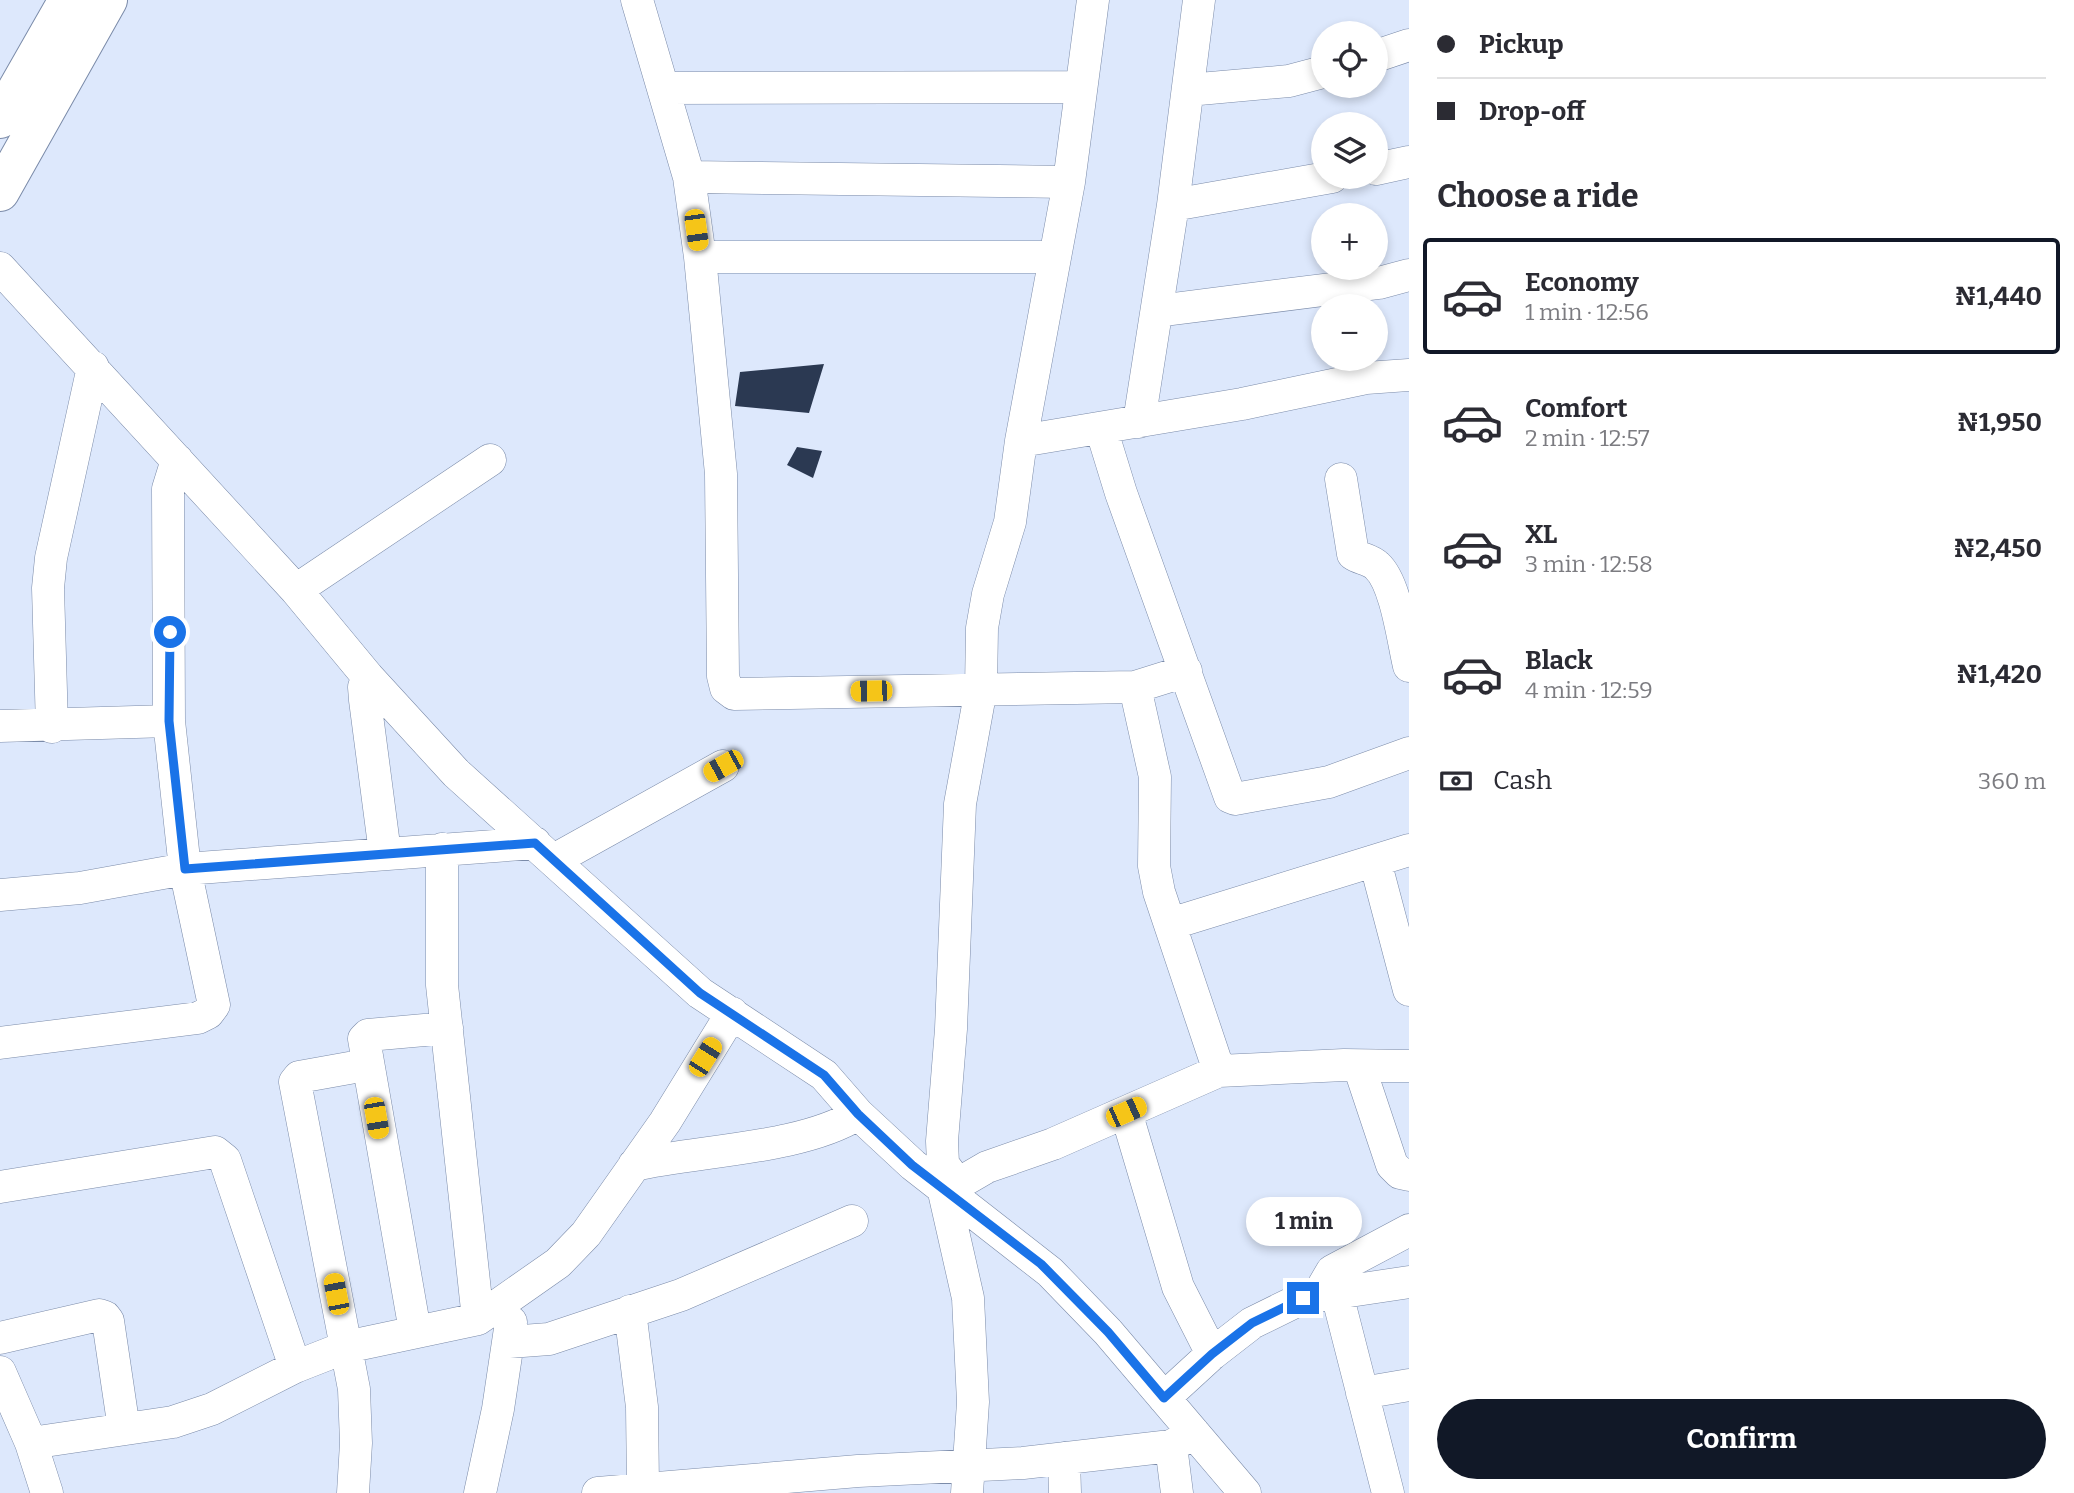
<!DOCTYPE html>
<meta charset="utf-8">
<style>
:root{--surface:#fff;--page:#f2f2f3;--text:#2b2b33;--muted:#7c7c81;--line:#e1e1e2;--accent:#111827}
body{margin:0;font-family:Bitter,serif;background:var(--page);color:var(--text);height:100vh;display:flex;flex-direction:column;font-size:26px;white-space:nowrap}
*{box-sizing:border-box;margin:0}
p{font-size:23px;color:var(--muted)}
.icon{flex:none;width:38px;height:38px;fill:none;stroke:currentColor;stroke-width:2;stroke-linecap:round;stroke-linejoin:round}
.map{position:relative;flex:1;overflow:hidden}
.panel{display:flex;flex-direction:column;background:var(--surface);width:665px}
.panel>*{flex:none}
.banner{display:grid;align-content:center;height:154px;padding:0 28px;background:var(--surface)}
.buttons{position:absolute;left:1311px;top:21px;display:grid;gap:14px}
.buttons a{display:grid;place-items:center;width:77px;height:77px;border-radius:50%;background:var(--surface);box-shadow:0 4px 10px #0003;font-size:35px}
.end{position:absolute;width:32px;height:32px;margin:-16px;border:9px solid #1a73e8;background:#fff;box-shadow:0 0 0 4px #fff}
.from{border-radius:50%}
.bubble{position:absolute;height:49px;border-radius:24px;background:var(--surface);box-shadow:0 4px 10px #0003;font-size:23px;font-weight:700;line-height:49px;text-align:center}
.car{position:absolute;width:21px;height:42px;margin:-21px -10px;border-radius:9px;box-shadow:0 0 5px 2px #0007;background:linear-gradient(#f5c518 24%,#345 0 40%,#f5c518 0 76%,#345 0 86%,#f5c518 0)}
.banner b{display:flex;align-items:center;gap:24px;height:66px;font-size:26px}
.banner b+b{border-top:2px solid var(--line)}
.banner i{width:18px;height:18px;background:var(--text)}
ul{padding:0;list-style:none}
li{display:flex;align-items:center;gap:21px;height:116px;margin:0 14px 10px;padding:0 14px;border:4px solid transparent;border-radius:7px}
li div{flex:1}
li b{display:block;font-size:26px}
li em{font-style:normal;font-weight:700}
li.current{border-color:var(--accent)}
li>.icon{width:63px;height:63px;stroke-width:1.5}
h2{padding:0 28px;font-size:32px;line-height:84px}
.pay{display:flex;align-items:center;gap:18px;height:77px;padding:0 28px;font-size:26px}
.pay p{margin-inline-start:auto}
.button{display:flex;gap:14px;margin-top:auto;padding:14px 28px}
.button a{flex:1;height:80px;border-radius:42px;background:var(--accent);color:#fff;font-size:28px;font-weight:700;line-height:80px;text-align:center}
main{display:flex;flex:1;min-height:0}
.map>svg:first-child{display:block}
.building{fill:#2b3952}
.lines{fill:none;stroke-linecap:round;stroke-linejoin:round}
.minor-casing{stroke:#7b8ba9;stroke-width:33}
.major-casing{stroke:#7b8ba9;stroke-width:40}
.minor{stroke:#fff;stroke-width:32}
.major{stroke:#fff;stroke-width:38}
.route{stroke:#1a73e8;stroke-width:9}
</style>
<main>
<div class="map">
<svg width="1409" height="1493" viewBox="0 0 1409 1493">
<rect width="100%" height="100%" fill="#dde8fc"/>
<path class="building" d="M1332,359h35v3l-33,6z
M824,364l-15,49 -74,-7 5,-34z
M797,447l25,4 -9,27 -26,-13z"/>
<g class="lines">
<g class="minor-casing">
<path id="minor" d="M637,0l52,177 11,80 21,217 2,202 3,12 8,6 401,-7 51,-16
M1376,56l33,-11
M664,88l417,-1
M1188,90l101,-9 34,-9
M1376,169l33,-7
M689,177l380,5
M1173,205l159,-28
M700,257h354
M0,268l296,322 72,87 88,96 244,220 124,82 34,39 55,51 137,107 58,60 137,161
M1157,311l222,-28 30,-8
M1139,422l34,-217 26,-205
M1101,428l20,65 109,304 5,2 94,-17 80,-29
M1021,441l221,-37 124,-26 43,-3
M1341,479l12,75c7,5 17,5 24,12 19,17 26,75 32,100
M296,590l194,-130
M368,677l-4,10 1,13 20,153
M1135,687l20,90 -1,89 5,26 60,179
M0,726l169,-5
M52,727l-4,-139 3,-30 42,-191
M442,849v136l36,334
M554,860l169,-94
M1375,861l34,129
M0,895l80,-7 105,-19 350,-26
M1170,924l239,-74
M0,1043l198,-25 10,-5 6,-8 -29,-136 -16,-148 -1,-232 9,-29
M1359,1066l33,99 8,8 9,2
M1126,1112l52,175 34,67
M634,1165c67,-15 168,-16 224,-51
M958,1184l-15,-20 -1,-23 9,-112 9,-225 21,-115 1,-61 6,-34 22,-72 11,-81 48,-259 24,-182
M0,1187l215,-35 10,8 70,207
M1337,1294l51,199
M1318,1295l14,-24 77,-41
M630,1311l12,96 1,80
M415,1331l-51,-292 4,-4 79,-7
M0,1338l99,-23 6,2 3,4 16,108
M509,1342l40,-3 132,-44 171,-74
M0,1372l31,71 16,50
M1362,1393l47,-8
M1164,1398l48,-44 40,-31 51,-25 106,-16
M31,1443l142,-21 39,-13 83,-42 51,-20 132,-28 80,-56 28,-29 79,-112 67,-109
M1171,1446l6,47
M1064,1458l1,35
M353,1493l3,-50 -2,-54 -59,-307 4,-5 67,-12
M480,1493l18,-84 13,-87
M598,1493l260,-22 165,-8 148,-17 23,-13
M967,1493l6,-91 -5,-104 -24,-106 43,-25 66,-23 166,-73 125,-6 65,1"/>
</g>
<g class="major-casing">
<path id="major" d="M0,119l68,-119
M0,192l108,-192"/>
</g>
<use href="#minor" class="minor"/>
<use href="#major" class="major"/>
</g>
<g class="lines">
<path class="route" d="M170,632l-1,89 16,148 350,-26 165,150 124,82 34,39 54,51 129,99 67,68 56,66 48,-44 40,-31 51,-25"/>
</g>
</svg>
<div class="buttons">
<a><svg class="icon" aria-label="locate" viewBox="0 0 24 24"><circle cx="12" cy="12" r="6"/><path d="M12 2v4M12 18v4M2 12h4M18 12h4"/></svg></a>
<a><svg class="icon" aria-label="layers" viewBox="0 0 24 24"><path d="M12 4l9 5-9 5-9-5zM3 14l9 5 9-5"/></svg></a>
<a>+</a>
<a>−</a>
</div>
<i class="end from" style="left:170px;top:632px"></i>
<i class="end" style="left:1303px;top:1298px"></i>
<div class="bubble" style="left:1246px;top:1197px;width:116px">1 min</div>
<i class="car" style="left:696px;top:230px;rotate:172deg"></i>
<i class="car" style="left:871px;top:691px;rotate:269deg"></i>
<i class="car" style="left:723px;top:766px;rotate:241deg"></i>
<i class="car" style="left:705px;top:1057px;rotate:32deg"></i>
<i class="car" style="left:1126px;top:1112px;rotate:66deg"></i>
<i class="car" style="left:376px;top:1118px;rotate:170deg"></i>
<i class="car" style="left:336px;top:1294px;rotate:349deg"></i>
</div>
<section class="panel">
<div class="banner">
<b><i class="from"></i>Pickup</b>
<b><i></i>Drop-off</b>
</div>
<h2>Choose a ride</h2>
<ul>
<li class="current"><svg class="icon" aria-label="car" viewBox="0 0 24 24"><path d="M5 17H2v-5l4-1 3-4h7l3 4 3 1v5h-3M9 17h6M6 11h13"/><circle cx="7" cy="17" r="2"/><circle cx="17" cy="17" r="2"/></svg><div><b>Economy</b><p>1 min · 12:56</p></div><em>₦1,440</em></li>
<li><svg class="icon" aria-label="car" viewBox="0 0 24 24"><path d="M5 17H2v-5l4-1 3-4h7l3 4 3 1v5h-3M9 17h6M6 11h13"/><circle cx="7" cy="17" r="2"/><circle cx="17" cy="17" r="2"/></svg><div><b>Comfort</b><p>2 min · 12:57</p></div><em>₦1,950</em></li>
<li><svg class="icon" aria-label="car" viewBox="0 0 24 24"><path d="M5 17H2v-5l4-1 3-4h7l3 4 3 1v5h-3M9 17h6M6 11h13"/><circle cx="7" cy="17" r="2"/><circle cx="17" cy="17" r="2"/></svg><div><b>XL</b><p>3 min · 12:58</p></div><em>₦2,450</em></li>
<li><svg class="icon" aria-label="car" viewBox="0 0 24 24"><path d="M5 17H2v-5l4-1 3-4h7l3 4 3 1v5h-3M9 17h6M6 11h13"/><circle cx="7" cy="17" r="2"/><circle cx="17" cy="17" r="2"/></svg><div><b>Black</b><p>4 min · 12:59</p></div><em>₦1,420</em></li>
</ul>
<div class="pay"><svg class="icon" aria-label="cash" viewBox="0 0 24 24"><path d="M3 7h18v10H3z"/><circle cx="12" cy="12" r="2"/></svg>Cash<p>360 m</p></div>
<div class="button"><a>Confirm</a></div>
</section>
</main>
